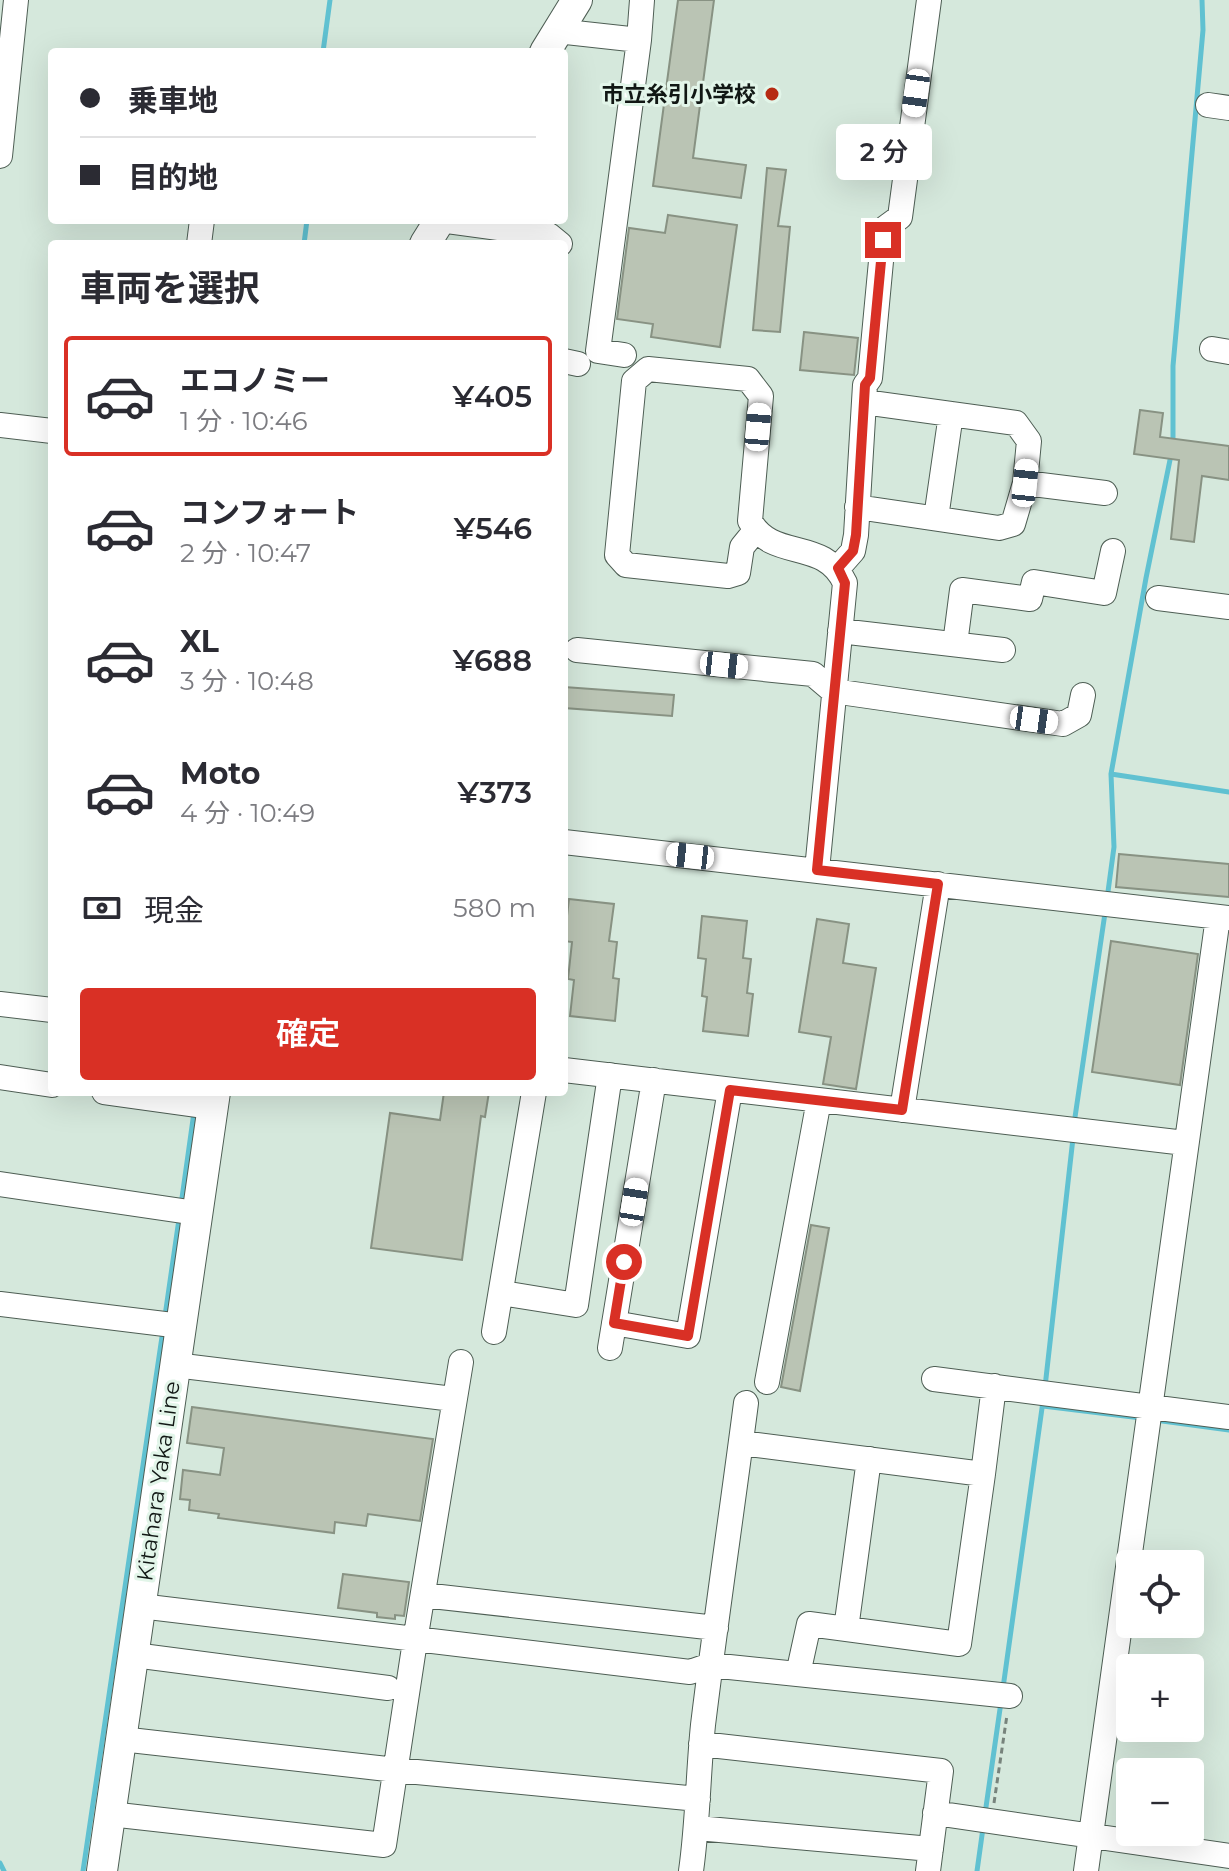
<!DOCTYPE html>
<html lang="ja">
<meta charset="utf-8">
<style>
:root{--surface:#fff;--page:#f7f7f7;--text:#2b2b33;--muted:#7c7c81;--line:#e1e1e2;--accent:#d93025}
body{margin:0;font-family:Montserrat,"Noto Sans JP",sans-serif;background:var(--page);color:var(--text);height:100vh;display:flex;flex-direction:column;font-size:30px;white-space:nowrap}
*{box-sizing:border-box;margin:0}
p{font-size:26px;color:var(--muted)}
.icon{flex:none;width:44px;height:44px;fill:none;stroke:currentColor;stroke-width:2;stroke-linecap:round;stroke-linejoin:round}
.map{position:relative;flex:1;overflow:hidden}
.sheet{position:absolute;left:48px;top:240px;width:520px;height:856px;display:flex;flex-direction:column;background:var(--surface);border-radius:8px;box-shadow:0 8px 32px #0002}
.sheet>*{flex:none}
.top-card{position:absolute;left:48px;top:48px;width:520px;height:176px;border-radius:8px;box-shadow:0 8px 32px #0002;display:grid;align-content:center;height:176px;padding:0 32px;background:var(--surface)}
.buttons{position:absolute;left:1116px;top:1550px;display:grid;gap:16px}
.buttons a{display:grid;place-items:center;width:88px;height:88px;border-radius:8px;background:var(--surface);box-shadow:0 8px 32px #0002;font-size:40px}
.end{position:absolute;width:36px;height:36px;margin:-18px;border:10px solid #d93025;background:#fff;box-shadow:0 0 0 4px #fff}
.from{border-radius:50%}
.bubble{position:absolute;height:56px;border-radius:8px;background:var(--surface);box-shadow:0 8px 32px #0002;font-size:26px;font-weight:600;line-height:56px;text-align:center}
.car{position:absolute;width:24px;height:48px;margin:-24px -12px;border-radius:10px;box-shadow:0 0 6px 2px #0007;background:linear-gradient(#fff 24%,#345 0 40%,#fff 0 76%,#345 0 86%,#fff 0)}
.top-card b{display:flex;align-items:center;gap:28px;height:76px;font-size:30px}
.top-card b+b{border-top:2px solid var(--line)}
.top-card i{width:20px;height:20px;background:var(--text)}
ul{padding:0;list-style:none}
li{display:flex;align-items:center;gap:24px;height:120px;margin:0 16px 12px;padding:0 16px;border:4px solid transparent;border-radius:8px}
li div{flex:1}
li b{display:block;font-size:30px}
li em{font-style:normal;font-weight:600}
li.on{border-color:var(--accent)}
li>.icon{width:72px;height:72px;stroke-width:1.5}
h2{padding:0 32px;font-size:36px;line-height:96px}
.pay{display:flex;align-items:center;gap:20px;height:88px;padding:0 32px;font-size:30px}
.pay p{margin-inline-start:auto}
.button{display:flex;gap:16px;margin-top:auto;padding:16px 32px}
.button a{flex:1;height:92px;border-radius:8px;background:var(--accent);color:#fff;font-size:32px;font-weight:600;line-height:92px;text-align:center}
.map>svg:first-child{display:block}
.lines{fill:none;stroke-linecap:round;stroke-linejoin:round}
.stream{stroke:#60c1d1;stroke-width:5}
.building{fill:#bac4b4;stroke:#889283;stroke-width:2}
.minor-casing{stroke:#4e5e54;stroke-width:26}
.major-casing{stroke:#4e5e54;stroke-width:32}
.path{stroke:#77837c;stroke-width:3;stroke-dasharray:6 4;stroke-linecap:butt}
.minor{stroke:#fff;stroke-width:24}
.major{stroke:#fff;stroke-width:30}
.route{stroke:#d93025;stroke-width:10}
.poi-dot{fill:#b62a12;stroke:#e2f5e9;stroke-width:3}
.labels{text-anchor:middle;stroke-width:6;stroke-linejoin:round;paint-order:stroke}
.poi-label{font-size:22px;font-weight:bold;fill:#111714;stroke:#e2f5e9;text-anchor:end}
.street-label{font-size:22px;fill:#111714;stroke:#e2f5e9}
</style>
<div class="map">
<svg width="1229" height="1871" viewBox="0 0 1229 1871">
<rect width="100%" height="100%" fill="#d5e8dc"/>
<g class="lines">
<path class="stream" d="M323,52l7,-52
M304,244l3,-24
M1173,445v-79l30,-336 -1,-30
M1111,774l118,18
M1107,899l7,-52 -3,-73 35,-196 25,-123
M1074,1124l31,-211
M181,1205l13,-93
M165,1316l14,-97
M1045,1387l28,-249
M1043,1406l98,12
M1155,1420l74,10
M1003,1688l40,-287
M985,1814l16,-112
M0,1863l4,8
M83,1871l80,-541
M977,1871l6,-43"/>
</g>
<path class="building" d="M678,0h36l-21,158 53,7 -5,33 -88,-12z
M767,168l19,2 -8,56 12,1 -10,105 -27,-2z
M668,215l69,10 -17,122 -69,-10 2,-13 -36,-5 12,-91 36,5z
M804,332l54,6 -4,37 -54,-5z
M1140,410l23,3 -3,24 69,9v34l-27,-4 -8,66 -23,-3 8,-79 -45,-6z
M564,687l110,8 -2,21 -108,-8z
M1119,854l110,10v33l-113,-10z
M569,899l45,5 -5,37 8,1 -4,36 6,1 -4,42 -45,-5 4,-36 -6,-1 4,-37 -8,-1z
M702,916l45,5 -4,37 8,1 -4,34 6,1 -5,42 -45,-5 4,-34 -5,-1 4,-37 -8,-1z
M817,919l32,5 -6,39 33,5 -20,121 -33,-5 8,-47 -32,-5z
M1111,941l87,13 -18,131 -88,-13z
M444,1092h45l-4,25 -4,-1 -19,144 -91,-12 19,-135 50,7z
M811,1225l18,3 -29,163 -19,-4z
M192,1407l241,32 -13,82 -52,-7 -2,12 -31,-4 -1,11 -116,-15 1,-4 -30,-4 1,-10 -10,-1 3,-29 37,5 4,-27 -37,-5z
M343,1574l66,8 -5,34 -9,-1v4l-18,-2v-4l-39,-5z"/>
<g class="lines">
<g class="minor-casing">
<path id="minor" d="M557,31l82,9
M1208,105l21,3
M0,156l16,-156
M440,220l109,15 11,9
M199,244l3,-24
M1212,349l17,3
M624,355l-26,-4 41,-311 3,-40
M564,361l14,3
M0,425l52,6
M1025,483l80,10
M857,507l142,21 14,-4 12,-41 4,-42 -13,-18 -152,-21
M936,518l15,-104
M755,531l-13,16 -4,26 -10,3 -102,-11 -9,-10 17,-174 14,-12 100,10 13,17 -11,125c23,41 74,16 95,62l-28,287
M838,568l15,-17 3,-16 9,-150 5,-7 13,-138 2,-12 15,-11 29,-217
M1158,598l71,9
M840,631l163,19
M955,644l7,-54 68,9 4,-17 70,11 9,-42
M577,650l236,24 20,17 230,33 16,-9 4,-20
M564,842l665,76
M0,1004l52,6
M564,1070l621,73
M0,1077l52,8
M104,1092l108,15
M902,1110l36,-226
M0,1184l196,29
M502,1293l74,12 34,-230
M0,1304l181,22
M614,1323l74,13 42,-246
M494,1332l40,-240
M610,1348l44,-268
M175,1365l278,34
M934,1379l295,38
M767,1382l52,-282
M741,1443l242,31 11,-88
M423,1595l293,33
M140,1606l550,66 20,-7 300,31
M846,1629l23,-170
M134,1655l254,33
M798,1674l11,-50 150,20 24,-170
M121,1739l275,31 302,29
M701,1744l240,27 -13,100
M935,1813l294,43
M110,1814l274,31 31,-204 46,-279
M697,1828l234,21
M691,1871c7,-49 7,-97 12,-146 13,-107 29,-214 43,-322
M1086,1871l132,-954"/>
</g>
<g class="major-casing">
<path id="major" d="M545,52l32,-52
M425,244l15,-24
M102,1871l113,-779"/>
</g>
<path class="path" d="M994,1803l13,-88"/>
<use href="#minor" class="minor"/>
<use href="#major" class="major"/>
</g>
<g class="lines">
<path class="route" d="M624,1262l-10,61 74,13 42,-246 172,20 36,-226 -121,-14 28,-287 -7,-15 15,-17 3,-16 9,-150 5,-7 13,-138"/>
</g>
<circle class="poi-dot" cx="772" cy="94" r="8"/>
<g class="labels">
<g class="poi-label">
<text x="756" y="102">市立糸引小学校</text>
</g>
<g class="street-label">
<text transform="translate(158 1481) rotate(-82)" y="8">Kitahara Yaka Line</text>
</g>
</g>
</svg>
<div class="buttons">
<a><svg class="icon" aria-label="locate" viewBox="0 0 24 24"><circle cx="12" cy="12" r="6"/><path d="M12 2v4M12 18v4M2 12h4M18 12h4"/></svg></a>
<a>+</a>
<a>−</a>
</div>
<i class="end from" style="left:624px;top:1262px"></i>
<i class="end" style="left:883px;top:240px"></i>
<div class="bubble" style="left:836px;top:124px;width:96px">2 分</div>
<i class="car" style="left:916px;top:93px;rotate:188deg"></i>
<i class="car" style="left:758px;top:427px;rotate:5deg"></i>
<i class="car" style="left:1025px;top:483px;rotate:6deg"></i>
<i class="car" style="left:724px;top:665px;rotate:96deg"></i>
<i class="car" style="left:1034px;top:720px;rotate:98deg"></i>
<i class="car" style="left:690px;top:856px;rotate:276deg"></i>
<i class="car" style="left:634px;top:1202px;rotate:9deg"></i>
<div class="top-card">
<b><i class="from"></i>乗車地</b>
<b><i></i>目的地</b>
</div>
<section class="sheet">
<h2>車両を選択</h2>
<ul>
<li class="on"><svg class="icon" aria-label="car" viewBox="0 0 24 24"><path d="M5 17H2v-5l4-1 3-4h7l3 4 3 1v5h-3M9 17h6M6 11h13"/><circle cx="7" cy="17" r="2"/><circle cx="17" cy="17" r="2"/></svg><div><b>エコノミー</b><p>1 分 · 10:46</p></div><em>¥405</em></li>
<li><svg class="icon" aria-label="car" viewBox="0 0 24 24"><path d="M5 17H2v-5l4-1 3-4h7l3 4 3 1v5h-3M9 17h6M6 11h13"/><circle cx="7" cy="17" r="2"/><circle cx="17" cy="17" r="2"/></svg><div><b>コンフォート</b><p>2 分 · 10:47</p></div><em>¥546</em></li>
<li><svg class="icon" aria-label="car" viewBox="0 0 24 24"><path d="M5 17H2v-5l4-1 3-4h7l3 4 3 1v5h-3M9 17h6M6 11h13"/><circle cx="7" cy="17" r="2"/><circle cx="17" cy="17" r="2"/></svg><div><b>XL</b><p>3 分 · 10:48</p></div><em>¥688</em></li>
<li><svg class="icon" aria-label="car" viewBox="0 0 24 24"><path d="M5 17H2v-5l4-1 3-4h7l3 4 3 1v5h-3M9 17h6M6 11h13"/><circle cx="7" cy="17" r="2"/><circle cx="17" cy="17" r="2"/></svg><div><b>Moto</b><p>4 分 · 10:49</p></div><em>¥373</em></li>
</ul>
<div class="pay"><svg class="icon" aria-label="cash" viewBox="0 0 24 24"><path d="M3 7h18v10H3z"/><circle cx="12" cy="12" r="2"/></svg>現金<p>580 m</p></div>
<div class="button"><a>確定</a></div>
</section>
</div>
